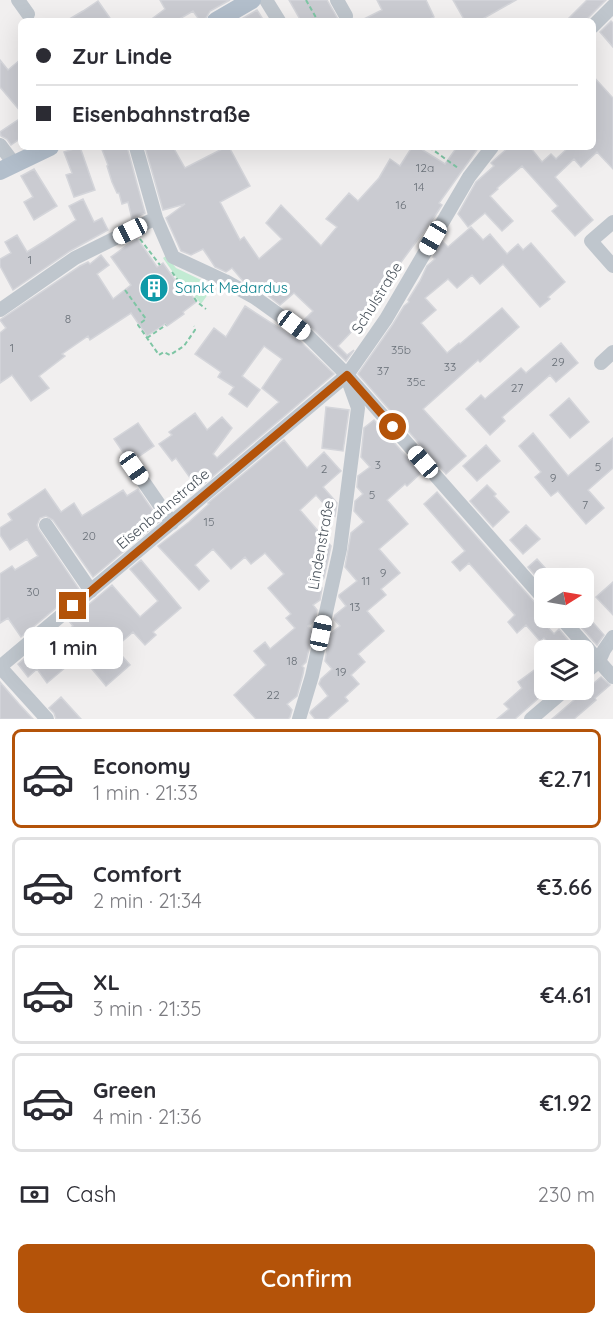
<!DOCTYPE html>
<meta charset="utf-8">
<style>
:root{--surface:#fff;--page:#f2f2f3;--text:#2b2b33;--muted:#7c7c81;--line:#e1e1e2;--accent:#b45309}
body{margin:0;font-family:Quicksand,sans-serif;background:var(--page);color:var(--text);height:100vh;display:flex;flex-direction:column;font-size:22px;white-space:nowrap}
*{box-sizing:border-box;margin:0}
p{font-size:20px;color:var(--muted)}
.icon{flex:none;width:33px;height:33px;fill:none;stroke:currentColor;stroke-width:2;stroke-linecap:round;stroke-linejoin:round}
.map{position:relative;height:719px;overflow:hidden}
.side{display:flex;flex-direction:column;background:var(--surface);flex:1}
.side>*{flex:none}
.banner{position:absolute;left:18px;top:18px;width:578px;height:132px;border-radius:9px;box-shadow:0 6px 24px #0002;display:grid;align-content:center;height:132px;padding:0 18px;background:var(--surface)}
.needle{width:39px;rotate:79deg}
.fabs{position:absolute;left:534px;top:568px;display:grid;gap:12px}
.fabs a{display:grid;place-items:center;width:60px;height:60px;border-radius:9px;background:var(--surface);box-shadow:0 6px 24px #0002;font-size:30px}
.end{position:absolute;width:27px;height:27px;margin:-14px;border:8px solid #b45309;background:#fff;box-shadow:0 0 0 3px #fff}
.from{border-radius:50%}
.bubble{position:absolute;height:42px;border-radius:9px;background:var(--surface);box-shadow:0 6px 24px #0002;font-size:20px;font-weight:600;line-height:42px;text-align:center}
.car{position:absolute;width:18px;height:36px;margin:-18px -9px;border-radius:8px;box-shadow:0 0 4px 2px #0007;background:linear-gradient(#fff 24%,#345 0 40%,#fff 0 76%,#345 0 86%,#fff 0)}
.banner b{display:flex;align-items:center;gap:21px;height:57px;font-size:22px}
.banner b+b{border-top:2px solid var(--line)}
.banner i{width:15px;height:15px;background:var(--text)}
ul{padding:10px 0 0;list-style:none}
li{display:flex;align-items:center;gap:18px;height:99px;margin:0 12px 9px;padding:0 6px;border:3px solid var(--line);border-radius:9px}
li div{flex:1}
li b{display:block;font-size:22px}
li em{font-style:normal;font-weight:600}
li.current{border-color:var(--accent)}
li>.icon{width:54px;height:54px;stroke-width:1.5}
.pay{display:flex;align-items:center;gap:15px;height:66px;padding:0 18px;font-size:22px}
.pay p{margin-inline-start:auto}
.primary-button{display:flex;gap:12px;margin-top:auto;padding:12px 18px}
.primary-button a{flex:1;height:69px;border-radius:9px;background:var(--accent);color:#fff;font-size:24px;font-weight:600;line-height:69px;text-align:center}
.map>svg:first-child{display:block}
.green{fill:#c2ebd3}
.building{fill:#cacbd1;stroke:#d4d5da;stroke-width:1.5}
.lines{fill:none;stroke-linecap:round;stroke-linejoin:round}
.path{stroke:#7ec5a4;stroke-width:2;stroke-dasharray:4.5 3;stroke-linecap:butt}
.minor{stroke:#bfc6cd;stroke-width:14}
.major{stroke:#b2becb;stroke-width:18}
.route{stroke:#b45309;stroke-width:8}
.labels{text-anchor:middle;stroke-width:6;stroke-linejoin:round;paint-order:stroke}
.number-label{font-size:12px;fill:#697078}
.culture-label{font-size:15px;fill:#0d838f;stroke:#fff;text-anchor:start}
.street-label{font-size:15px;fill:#49525b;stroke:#fff}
</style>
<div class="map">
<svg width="613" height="719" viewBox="0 0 613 719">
<rect width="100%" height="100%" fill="#f1efef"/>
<path class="green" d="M166,256l10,12 40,19 -2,4 -3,-1 -10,14 -12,-15 -3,2 -23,-33z"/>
<path class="building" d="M160,0h70l-20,11 -4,7 -6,3 -7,-10 -17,10h-27l16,-12z
M289,0h38l12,21h-38z
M377,0h49l8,17 -8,4h-66l22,-11z
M453,0h63l-37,21h-14z
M587,0h19l-21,21h-19z
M98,1l14,20h-46l17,-10z
M257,10l7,11h-26z
M611,21l2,2v24l-13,-15z
M21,59v53l-21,-25v-27l8,10z
M592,75l21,23v71l-16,-17 -16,15 -7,-8 -19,18 38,43 -18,16 -23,-25 6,-5 -36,-40 -25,22 1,1 -8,7 23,25 -11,10 -17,-18 -17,14 -10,-13 18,-32 18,-16 -3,-3 2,-2 16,-14h21l12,15 9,-8 5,5 13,-12h23z
M21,118v20l-10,7 -4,-6 -6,-3 -1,-4z
M80,147l15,43 -21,7 -8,-22 6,-2 -8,-21z
M101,147h26l18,66 -13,6 -4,-17 -6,2 -3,-11h-2l-5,-11 -5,-16 1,-1z
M145,147h28l12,21 41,-21h3l21,39 -30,16 20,38 4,-3 15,22 23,-20 -16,-16 15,-18 40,41 16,-19 -11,-8 23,-26 9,8 21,-23 11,-19 10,7 12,-19h6l27,17 12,-17h22l-40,56 3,2 -7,11 -50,68 4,4 -10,15 -41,43 9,9 7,-5 -8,11 -33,-32 -10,-8 10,-10 -19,-18 -14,12 -19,-15 -1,1 -17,-10 -11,-13 -6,4 -11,-5 -12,-18 -12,6 -10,-4 -15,-33 19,-14 -22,6z
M34,169l23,37 -23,14 -10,-18 9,-5 -12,-21z
M83,199l11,23 8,-4 6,12 -38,21 -57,39 -13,-24v-7l11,-6 -6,-11 12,-7 10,17 16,-10 33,-22 -7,-14z
M471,227l12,13 7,-6 17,20 11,-10 5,6 8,-7 34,39 -17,15 2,2 -10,8 -37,-43 -23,20 -8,-9 -15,13 -9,-9 -23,19 11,12 -15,13 26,30 12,-10 1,1 42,-36 17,19 -39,35 -2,-2 -55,49 43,47 -20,18 -88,-100 35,-50 11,-18 5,-4 -1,-2 12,-19 7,-15 8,-7 -2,-2 9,-16 6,6z
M137,238l20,29 6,-4 22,31 4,-3 7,11 -13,10 1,2 -17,12 -2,-2 -18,12 -16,-23 -41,27 -2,-4 -26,18 3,2 -26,20 10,12 -18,13 -19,-26 -12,8v-50l6,-5 -6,-8 80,-54 8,-4 2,2 11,-9 8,10 -12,9 16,25 18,-14 -20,-28z
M245,306l56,36 33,32 -136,115 -22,-31 -4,3 -13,-17 13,-9 -3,-3 26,-19 12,17 15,-13 10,11 -19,26 4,4 62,-56 -17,-14 20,-29 -18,-13 -22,30 18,14 -13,17 -18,-13 5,-7 -16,-10 3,-5 -26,-18 19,-26 12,9z
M561,343l17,20 -22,19 -6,-7 -48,42 3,4 -15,14 -24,-26 15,-14 4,4 36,-31 5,5z
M569,398l20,24 -19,16 -20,-23z
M326,407l23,3 -6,41 -21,-3z
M374,420l47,53 -14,13 -2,-2 -18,16 21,24 -29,25 21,24 -19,16 5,6 -19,16 17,20 -26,23 7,8 -14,13 8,9 -14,13 3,4 -21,18h-12l-5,-6 1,-2 17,-15 -9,-12 2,-5 11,-10 -7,-8 5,-27 10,-8 -6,-7 1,-4 11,-9 -7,-9v-2l18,-14 -12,-14 6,-34 13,-11 -10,-11 1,-10 8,-7 -6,-7 1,-11 12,-9 -9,-10 3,-29z
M138,423l16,23 -19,13 -6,2 -15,-22z
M533,433l35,43 45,-38v30l-25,22 16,18 -18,16 -28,-33 -7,5 -16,-19 6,-5 -22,-26z
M284,440l23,28 17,-16 17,19 -18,16 14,16 -2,13 -19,-21 -16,15 31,36 -7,32 -6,6 4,4 -2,12 -7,5 4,5 -2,10 -7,6 5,5 -7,31 -4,4 2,2 -1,6 -6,22 -10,8 5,6 -2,7 -2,2h-32l-22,-24 32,-30 -12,-14 11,-9 5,7 25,-21 -9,-10 5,-4 -23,-26 16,-14 -19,-21 -14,11 -6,-7 -14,12 -18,-20 -18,16 14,16 -10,9 -41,-44 31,-24 20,-18 -1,-1z
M486,445l14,16 -23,20 -14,-15z
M487,485l9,9 -2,2 15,16 -16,15 -23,-26z
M45,489l16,23 13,-9 8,13 41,-26 4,6 11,-7 22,32 -67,56 -40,-57 -7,-4 -6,2 -3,7 2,5 40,59 -58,48 -13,-19 -8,5v-49l12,-8 3,4 23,-14 -11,-17 -17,11 -10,-15v-7l12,-8 -4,-6z
M437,492l100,113 7,3 -7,7 17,19 5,-5 9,11 -13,11 -11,-13 -4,3 -14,-16 -9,8 -9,-11 7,-7 -46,-52 -9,8 -8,-9 13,-11 -41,-47z
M526,525l14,14 -17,15 -13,-14z
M537,559l18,20h-11v7l-16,-19z
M141,560l40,48 -28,24 3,3 -11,10 -12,-13 -24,21 -21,-23 -17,15 8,11 -32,27 -10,-14 -9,8 -10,-13 23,-20 4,4 28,-22 -4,-5 43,-36 28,32 18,-16 -28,-32z
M613,582v33l-17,-18z
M573,618h16l15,17 -7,10z
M115,648l15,17 -24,21 -14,-17z
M544,666v26l-2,3 -27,24h-18l12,-10 -5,-5 18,-16 -4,-6 19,-14 2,3z
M601,677l9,8 -15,13 1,2 -22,19h-22z
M0,682l19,22 14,15h-33z
M61,697l20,22h-25l-2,-6 -5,-5z"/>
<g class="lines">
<path class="path" d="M306,0l12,21
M429,147l29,21
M140,239l20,26
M172,272l14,20 3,-2 8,12 9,7
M125,290l21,29 -8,6 21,30 5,-3 6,3 14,-9 11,-16 -1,-4
M147,338l19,-13"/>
<path class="minor" d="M18,0l10,14
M266,0l13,21
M337,0l9,16
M592,27l21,-21
M0,145l15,20
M136,147l20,71 17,39 52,24 29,16 53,38 40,40 197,224
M613,222l-22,19 22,25
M0,310l75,-52 81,-40
M601,363l12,-11
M134,468l38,55
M46,525l45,66
M561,618l52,59
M0,667l347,-292 39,-56 83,-142 23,-30
M0,667l47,52
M584,674l15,-13 5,-11 9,-13
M299,719l13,-43 28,-127 18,-141 -9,-25
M531,719l34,-29"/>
<path class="major" d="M216,21l36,-21
M0,171l50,-24"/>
</g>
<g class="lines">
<path class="route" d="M73,606l274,-231 46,52"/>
</g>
<defs>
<g id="building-disc" transform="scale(1.5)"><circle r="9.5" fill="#0f9aa8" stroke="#fff"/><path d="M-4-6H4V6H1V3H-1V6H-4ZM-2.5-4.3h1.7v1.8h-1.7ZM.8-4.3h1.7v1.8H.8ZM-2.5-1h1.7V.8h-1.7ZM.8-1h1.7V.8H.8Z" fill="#fff"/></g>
</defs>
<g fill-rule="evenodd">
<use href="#building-disc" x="154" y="288"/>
</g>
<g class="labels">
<g class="number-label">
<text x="425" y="172">12a</text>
<text x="419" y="191">14</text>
<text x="401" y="209">16</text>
<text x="30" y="264">1</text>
<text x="68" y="323">8</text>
<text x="12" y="352">1</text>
<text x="401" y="354">35b</text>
<text x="558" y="366">29</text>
<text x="450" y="371">33</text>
<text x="383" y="375">37</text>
<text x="416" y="386">35c</text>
<text x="517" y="392">27</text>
<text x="378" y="469">3</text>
<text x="598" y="471">5</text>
<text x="324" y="473">2</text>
<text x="553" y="482">9</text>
<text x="372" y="499">5</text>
<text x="585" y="509">7</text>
<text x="209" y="526">15</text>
<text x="89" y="540">20</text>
<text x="383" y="577">9</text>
<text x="366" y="585">11</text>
<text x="33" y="596">30</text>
<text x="355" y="611">13</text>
<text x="292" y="665">18</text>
<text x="341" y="676">19</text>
<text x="273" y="699">22</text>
</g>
<g class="culture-label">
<text x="175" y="293">Sankt Medardus</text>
</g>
<g class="street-label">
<text transform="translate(377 298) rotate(-58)" y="5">Schulstraße</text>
<text transform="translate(163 509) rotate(-40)" y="5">Eisenbahnstraße</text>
<text transform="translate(321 545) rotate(-80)" y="5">Lindenstraße</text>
</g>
</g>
</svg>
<div class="fabs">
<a><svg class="needle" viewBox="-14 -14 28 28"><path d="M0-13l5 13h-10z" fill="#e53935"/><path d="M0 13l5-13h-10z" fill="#7c7c81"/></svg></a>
<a><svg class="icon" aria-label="layers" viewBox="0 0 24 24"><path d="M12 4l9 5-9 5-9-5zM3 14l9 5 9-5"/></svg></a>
</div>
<i class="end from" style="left:393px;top:427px"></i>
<i class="end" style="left:73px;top:606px"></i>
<div class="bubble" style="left:24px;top:627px;width:99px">1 min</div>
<i class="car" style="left:130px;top:231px;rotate:244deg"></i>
<i class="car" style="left:433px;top:238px;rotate:210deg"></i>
<i class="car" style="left:294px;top:325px;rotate:127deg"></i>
<i class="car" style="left:423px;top:462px;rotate:319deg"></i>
<i class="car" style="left:134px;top:468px;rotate:145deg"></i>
<i class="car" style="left:321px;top:633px;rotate:12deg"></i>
<div class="banner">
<b><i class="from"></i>Zur Linde</b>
<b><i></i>Eisenbahnstraße</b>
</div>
</div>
<section class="side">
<ul>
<li class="current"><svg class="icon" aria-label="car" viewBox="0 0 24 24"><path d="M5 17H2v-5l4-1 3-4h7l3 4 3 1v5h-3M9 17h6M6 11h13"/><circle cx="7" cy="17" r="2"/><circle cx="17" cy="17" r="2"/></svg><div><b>Economy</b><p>1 min · 21:33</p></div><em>€2.71</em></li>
<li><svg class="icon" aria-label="car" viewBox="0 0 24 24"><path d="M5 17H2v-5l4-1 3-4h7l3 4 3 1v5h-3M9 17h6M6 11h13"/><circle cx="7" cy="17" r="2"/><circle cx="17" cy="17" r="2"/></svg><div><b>Comfort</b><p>2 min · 21:34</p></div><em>€3.66</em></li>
<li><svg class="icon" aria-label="car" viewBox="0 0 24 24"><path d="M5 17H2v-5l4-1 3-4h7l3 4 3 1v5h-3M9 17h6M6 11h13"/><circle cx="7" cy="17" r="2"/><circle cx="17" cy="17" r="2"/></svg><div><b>XL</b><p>3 min · 21:35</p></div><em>€4.61</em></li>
<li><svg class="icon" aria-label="car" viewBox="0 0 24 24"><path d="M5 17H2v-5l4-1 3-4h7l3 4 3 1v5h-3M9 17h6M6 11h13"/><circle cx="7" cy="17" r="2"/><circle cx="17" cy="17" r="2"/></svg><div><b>Green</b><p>4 min · 21:36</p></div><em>€1.92</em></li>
</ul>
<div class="pay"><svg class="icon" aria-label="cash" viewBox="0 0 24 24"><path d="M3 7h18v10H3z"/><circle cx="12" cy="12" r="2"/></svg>Cash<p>230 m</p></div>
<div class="primary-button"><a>Confirm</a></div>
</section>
